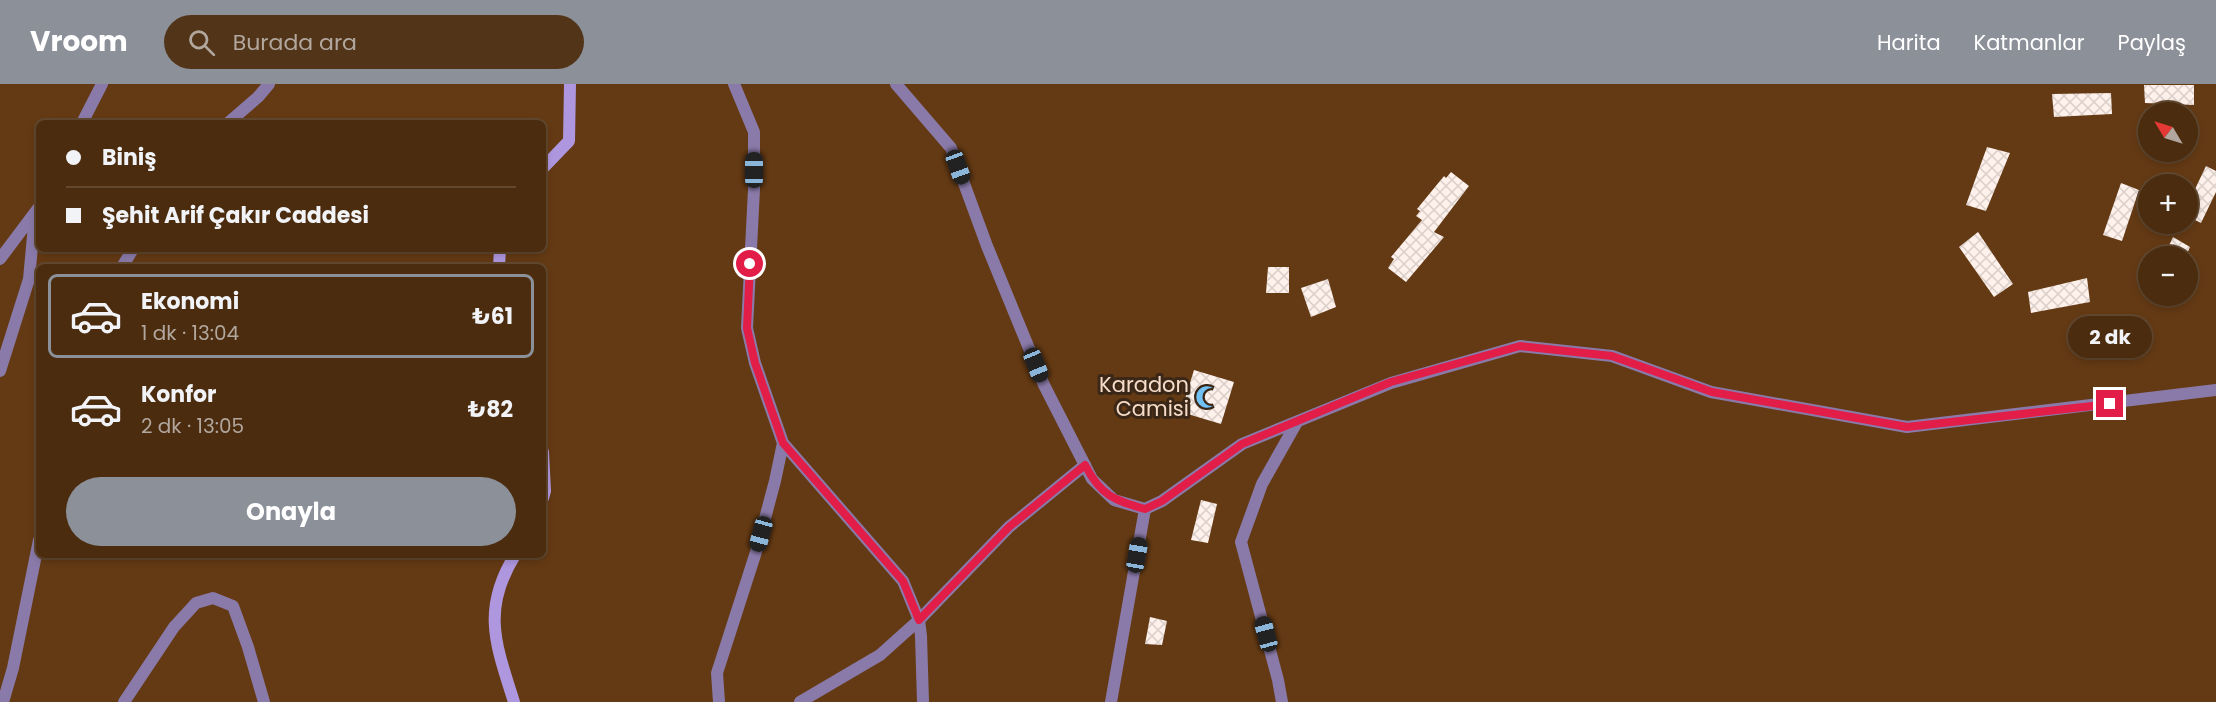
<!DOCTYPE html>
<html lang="tr">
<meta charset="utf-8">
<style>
:root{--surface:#4b2c0f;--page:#523418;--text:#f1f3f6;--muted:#b2a79e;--line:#62482f;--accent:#8c9099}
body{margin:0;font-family:Poppins,sans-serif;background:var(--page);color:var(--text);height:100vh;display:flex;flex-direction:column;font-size:22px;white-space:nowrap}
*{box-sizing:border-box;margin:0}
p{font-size:20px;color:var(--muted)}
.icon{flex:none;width:33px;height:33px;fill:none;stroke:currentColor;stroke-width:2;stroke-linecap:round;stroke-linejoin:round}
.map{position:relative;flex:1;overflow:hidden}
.panel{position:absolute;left:36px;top:180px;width:510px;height:294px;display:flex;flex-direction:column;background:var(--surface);border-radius:9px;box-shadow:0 3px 9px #0003,0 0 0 2px var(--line)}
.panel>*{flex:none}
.hud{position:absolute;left:36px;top:36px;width:510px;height:132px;border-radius:9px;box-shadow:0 3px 9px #0003,0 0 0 2px var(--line);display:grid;align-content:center;height:132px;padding:0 30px;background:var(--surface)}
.needle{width:39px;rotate:308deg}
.fabs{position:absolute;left:2138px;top:18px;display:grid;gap:12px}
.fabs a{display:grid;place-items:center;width:60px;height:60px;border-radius:50%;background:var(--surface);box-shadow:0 3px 9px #0003,0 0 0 2px var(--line);font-size:30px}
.end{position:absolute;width:27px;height:27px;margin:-14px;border:8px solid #e11d48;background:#fff;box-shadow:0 0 0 3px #fff}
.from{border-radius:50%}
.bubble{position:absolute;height:42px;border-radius:21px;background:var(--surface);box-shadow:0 3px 9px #0003,0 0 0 2px var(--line);font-size:20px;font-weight:700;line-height:42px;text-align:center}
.car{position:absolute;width:18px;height:36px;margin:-18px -9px;border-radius:8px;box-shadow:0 0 4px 2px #0007;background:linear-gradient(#222 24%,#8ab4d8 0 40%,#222 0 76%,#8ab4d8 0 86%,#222 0)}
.hud b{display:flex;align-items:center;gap:21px;height:57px;font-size:22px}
.hud b+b{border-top:2px solid var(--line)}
.hud i{width:15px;height:15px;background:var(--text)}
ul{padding:10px 0 0;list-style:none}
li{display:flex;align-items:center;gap:18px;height:84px;margin:0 12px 9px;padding:0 18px;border:3px solid transparent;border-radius:9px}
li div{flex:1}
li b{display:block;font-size:22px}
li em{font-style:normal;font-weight:700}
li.on{border-color:var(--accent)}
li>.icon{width:54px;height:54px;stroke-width:1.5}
.primary-button{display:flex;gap:12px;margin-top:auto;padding:12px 30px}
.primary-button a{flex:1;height:69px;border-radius:36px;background:var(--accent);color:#fff;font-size:24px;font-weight:700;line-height:69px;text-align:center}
header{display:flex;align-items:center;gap:36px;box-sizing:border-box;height:84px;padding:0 30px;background:var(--accent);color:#fff}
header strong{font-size:28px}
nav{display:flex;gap:33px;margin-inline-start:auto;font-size:21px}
.search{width:420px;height:54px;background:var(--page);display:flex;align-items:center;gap:15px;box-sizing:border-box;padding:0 21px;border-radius:33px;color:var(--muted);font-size:22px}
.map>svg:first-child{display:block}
.building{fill:url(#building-cross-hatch)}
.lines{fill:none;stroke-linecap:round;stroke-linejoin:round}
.minor{stroke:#8a7aa9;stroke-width:12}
.tertiary{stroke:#8a7aa9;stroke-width:12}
.secondary{stroke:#af97df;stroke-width:12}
.route{stroke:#e11d48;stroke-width:8}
.labels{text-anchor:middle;stroke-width:6;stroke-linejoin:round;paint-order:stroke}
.poi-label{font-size:21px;fill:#f6dcc8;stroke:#3a2717;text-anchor:end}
</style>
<header>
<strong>Vroom</strong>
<div class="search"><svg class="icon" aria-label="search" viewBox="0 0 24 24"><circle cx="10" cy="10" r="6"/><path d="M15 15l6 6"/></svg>Burada ara</div>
<nav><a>Harita</a><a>Katmanlar</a><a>Paylaş</a></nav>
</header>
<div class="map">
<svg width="2216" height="618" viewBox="0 0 2216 618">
<defs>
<pattern id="building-cross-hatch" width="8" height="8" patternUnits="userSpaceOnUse" patternTransform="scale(1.5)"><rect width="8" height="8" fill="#fef1ec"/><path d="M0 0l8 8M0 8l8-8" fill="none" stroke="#dacec9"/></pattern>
</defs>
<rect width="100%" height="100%" fill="#643a14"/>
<path class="building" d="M2144,1h50v20l-49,-2z
M2111,9l1,21 -58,3 -2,-23z
M1987,63l23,6 -24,58 -20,-6z
M2206,82l10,5v21l-15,31 -14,-7v-10z
M1451,88l18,14 -35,46 10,5 -38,45 -18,-14 6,-9 -3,-2 31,-37 -6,-4 4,-5 -3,-2 27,-33 2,2z
M2121,99l18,7 -17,51 -19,-6z
M1978,148l35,52 -19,13 -35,-50z
M2173,153l17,10 -4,9h-22z
M1268,183h21v26h-23z
M2087,194l3,24 -59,11 -3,-21z
M1328,195l8,28 -25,10 -10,-29z
M1194,286l40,12 -13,42 -40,-12z
M1201,416l16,4 -9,39 -17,-3z
M1150,533l17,4 -5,24 -17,-1z"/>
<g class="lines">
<path class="minor" d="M82,39l20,-39
M0,175l39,-52
M0,287l29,-92 6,-64
M783,359l120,138 16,39 2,16 2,66
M719,618l-2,-29 39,-121 19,-71 8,-38 -28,-80 -8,-35 7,-139v-57l-20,-48
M800,618l80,-47 39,-35 90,-93 76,-62
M1111,618l34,-193"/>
<path class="tertiary" d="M896,0l55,64 36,98 57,139 48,94 22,21 31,9 17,-8 80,-57 149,-61 129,-37 92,10 99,36 196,35 309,-37
M228,39l30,-26 11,-13
M122,183l11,-18
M3,618l10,-34 26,-128
M124,618l50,-75 22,-24 17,-5 20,8 15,41 16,55
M1282,618l-4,-22 -37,-138 21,-58 35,-62"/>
<path class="secondary" d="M543,84l26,-27 1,-57
M499,183l1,-18
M543,368l2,39 -2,7
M514,618c-18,-57 -33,-92 1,-147"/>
</g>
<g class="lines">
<path class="route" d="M750,180l-3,64 8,35 28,80 120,138 16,39 90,-93 76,-62c16,31 29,35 60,44l17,-8 80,-57 149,-62 129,-36 92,10 100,36 195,35 203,-23"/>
</g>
<defs>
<g id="mosque-bare" transform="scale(1.8)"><path d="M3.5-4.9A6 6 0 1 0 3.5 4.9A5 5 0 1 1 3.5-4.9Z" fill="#72c1f5" stroke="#3a2717" stroke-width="2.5" paint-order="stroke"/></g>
</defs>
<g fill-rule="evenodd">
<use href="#mosque-bare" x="1207" y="313"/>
</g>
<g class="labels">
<g class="poi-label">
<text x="1189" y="308">Karadon<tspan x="1189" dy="24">Camisi</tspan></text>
</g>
</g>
</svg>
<div class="fabs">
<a><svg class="needle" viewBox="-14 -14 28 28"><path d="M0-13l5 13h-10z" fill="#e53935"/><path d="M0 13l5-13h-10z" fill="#b2a79e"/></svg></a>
<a>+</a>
<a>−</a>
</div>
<i class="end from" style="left:750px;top:180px"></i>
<i class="end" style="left:2110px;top:320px"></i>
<div class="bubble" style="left:2068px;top:232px;width:84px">2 dk</div>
<i class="car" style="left:958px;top:83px;rotate:160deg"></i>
<i class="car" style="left:754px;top:86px;rotate:0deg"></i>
<i class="car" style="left:1036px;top:281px;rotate:158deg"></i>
<i class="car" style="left:761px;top:450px;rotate:195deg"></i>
<i class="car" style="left:1137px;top:471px;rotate:10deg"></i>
<i class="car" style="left:1266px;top:550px;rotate:345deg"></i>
<div class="hud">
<b><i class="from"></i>Biniş</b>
<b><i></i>Şehit Arif Çakır Caddesi</b>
</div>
<section class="panel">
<ul>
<li class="on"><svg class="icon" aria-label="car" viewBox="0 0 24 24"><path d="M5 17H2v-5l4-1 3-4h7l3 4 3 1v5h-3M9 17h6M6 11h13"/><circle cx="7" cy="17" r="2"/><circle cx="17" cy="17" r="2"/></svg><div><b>Ekonomi</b><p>1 dk · 13:04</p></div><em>₺61</em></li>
<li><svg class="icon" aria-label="car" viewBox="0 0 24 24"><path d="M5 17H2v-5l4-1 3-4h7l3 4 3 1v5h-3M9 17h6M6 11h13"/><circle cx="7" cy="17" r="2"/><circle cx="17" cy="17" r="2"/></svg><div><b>Konfor</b><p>2 dk · 13:05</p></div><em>₺82</em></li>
</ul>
<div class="primary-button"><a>Onayla</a></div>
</section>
</div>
